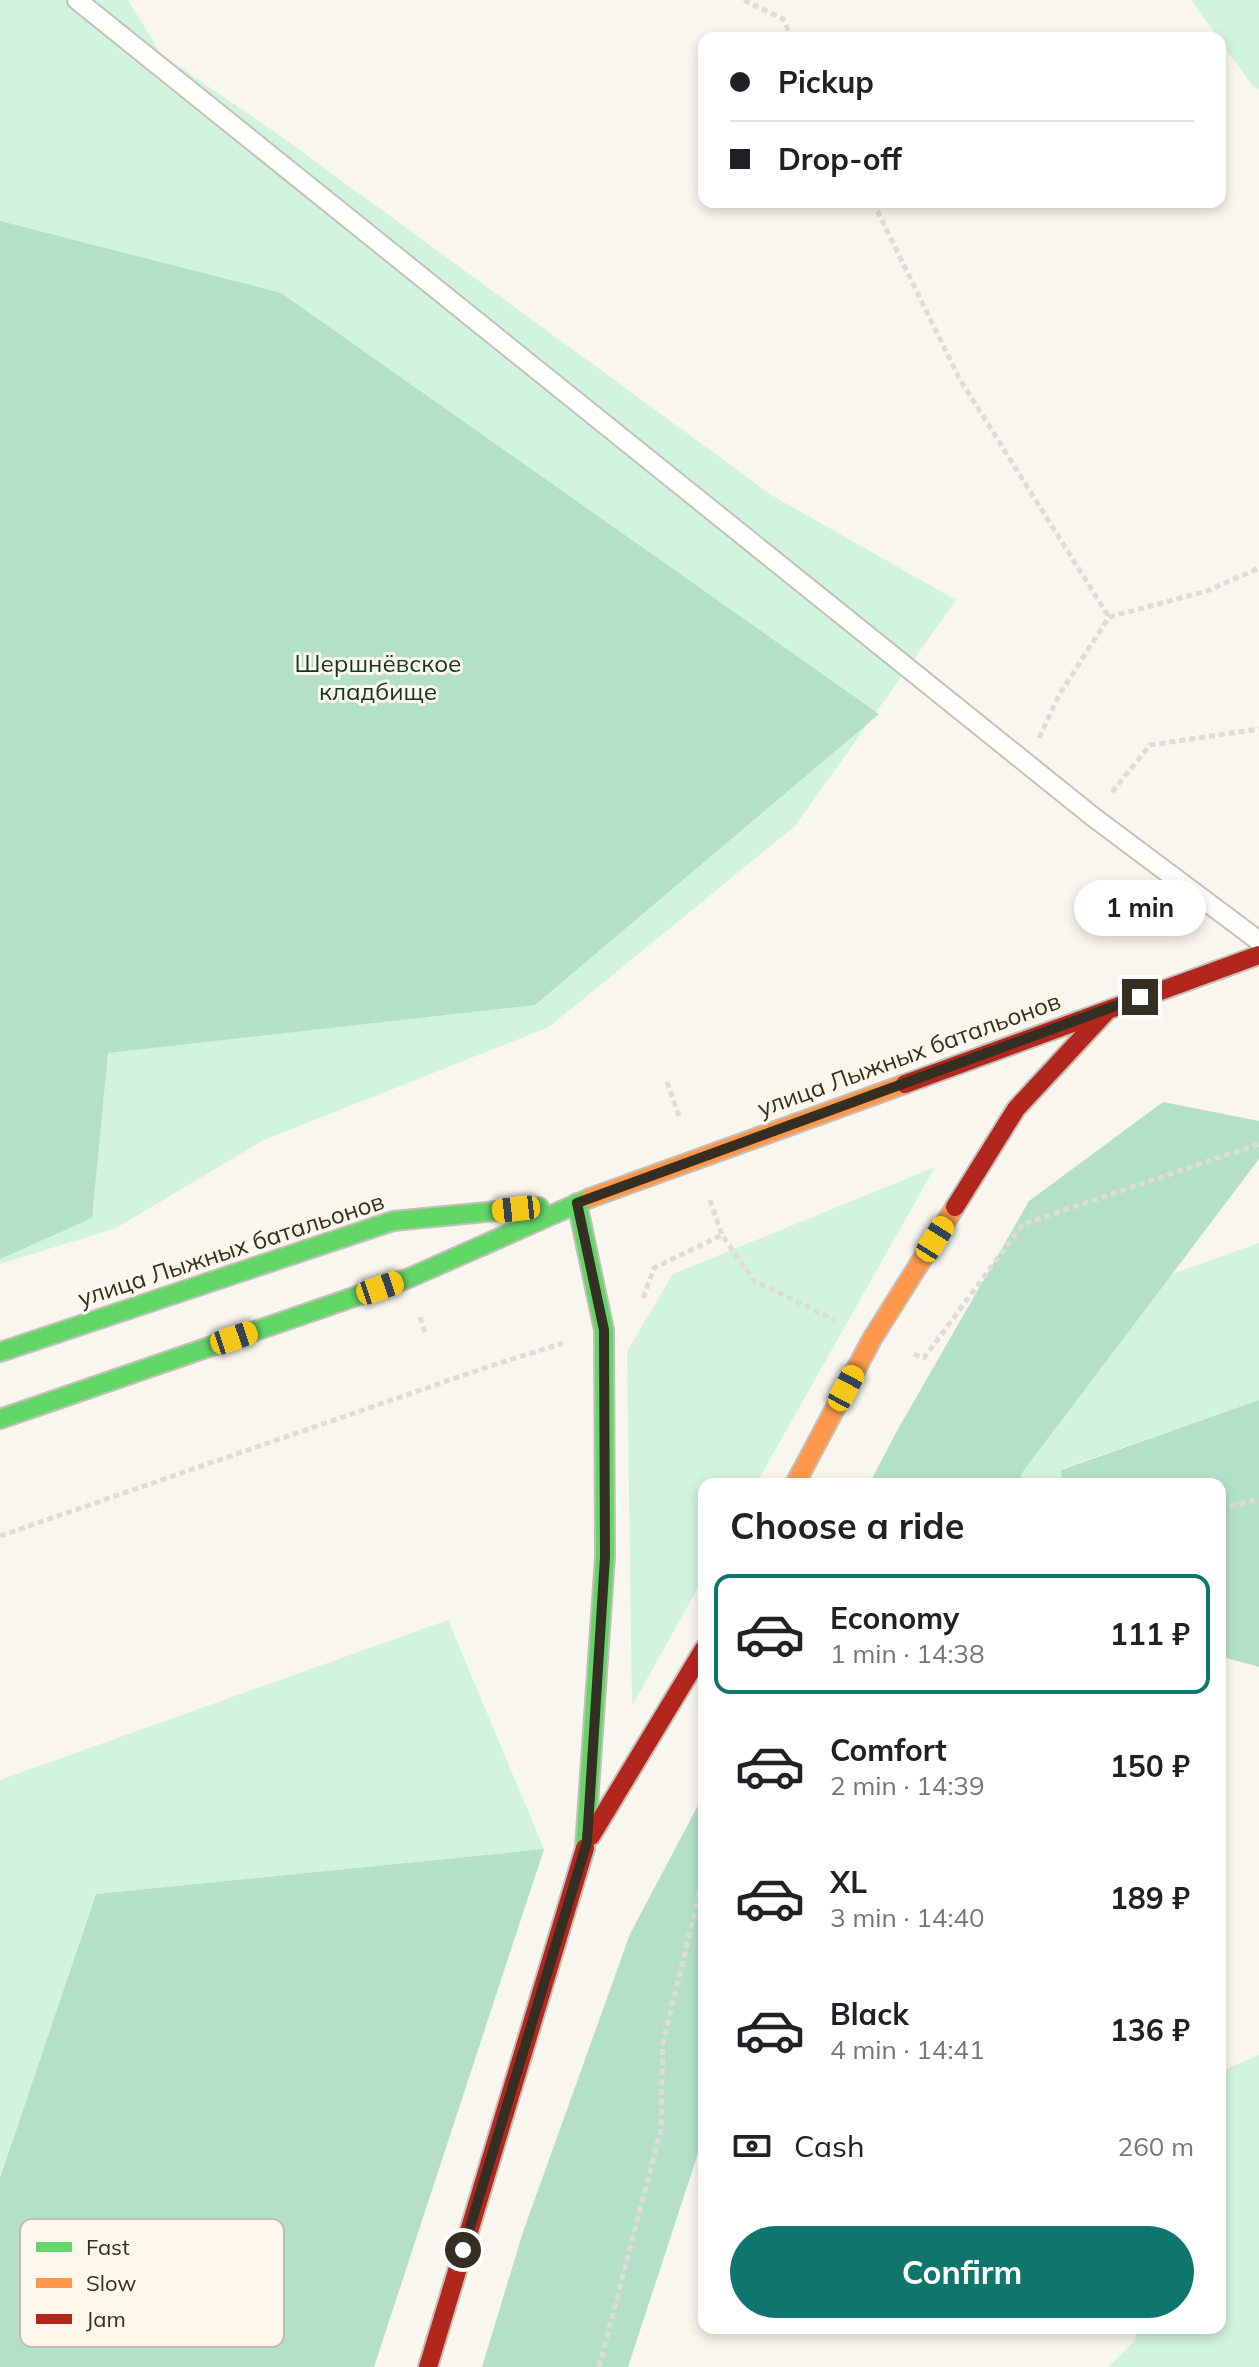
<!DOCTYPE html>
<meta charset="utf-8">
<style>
:root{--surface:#fff;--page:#f2f2f2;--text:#202124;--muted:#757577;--line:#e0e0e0;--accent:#0f766e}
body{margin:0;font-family:Mulish,sans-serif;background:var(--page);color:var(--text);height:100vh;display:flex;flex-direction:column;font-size:30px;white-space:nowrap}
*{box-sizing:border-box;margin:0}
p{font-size:26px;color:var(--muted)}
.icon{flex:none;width:44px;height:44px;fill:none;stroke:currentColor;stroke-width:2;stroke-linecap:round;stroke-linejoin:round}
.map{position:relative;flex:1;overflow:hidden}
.side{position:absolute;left:698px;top:1478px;width:528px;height:856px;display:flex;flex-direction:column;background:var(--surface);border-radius:16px;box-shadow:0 4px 12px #0003}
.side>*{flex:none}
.top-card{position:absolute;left:698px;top:32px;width:528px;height:176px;border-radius:16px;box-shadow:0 4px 12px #0003;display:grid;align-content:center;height:176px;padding:0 32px;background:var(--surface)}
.end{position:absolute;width:36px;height:36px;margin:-18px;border:10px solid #342f22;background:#fff;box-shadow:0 0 0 4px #fff}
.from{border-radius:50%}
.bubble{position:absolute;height:56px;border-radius:28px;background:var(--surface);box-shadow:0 4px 12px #0003;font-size:26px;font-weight:700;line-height:56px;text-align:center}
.car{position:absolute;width:24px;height:48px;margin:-24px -12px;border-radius:10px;box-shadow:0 0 6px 2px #0007;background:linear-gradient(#f5c518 24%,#345 0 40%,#f5c518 0 76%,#345 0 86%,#f5c518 0)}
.top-card b{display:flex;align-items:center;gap:28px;height:76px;font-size:30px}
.top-card b+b{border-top:2px solid var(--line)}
.top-card i{width:20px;height:20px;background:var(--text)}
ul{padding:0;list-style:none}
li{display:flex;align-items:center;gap:24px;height:120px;margin:0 16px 12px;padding:0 16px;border:4px solid transparent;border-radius:16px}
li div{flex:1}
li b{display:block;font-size:30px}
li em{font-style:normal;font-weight:700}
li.active{border-color:var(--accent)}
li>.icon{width:72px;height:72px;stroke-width:1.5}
h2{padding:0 32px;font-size:36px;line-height:96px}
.pay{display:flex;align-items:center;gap:20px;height:88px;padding:0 32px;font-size:30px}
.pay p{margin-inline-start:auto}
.action{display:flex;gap:16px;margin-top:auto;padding:16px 32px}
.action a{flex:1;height:92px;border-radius:48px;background:var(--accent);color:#fff;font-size:32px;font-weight:700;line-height:92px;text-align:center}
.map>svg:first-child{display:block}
.green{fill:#d1f3e0}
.forest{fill:#b4e0c9}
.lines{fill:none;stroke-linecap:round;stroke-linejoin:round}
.lane-casing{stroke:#c3c0b6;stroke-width:22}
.fast-casing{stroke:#c3c0b6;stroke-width:22}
.slow-casing{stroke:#c3c0b6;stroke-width:22}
.jam-casing{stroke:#c3c0b6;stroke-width:22}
.path{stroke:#dddcd9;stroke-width:5;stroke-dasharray:6 4;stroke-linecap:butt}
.lane{stroke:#fefefd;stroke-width:18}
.fast{stroke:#63d668;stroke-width:18}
.slow{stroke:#ff974d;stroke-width:18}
.jam{stroke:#b3261e;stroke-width:18}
.route{stroke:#342f22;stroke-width:10}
.labels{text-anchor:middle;stroke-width:6;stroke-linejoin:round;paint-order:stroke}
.park-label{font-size:24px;fill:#103627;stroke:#fdf8eb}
.street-label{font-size:24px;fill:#342f22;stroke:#fdf8eb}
.key{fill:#fdf8eb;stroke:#c1bcaf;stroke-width:2}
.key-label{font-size:22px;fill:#342f22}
</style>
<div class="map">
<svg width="1259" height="2367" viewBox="0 0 1259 2367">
<rect width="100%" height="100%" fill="#f9f6ef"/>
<path class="green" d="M0,0h128l33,54 118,81 494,361 183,104 -161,226 -246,201 -285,113 -148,88 -116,36z
M1191,0h68v90l-7,-5z
M935,1167l-179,317h-52v93l-72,129 -5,-355 46,-77z
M1259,1243v157l-198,69 1,15h-45l7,-14 131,-190z
M448,1620l96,229 -448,45 -96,284v-398z
M1259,2055v312h-151l27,-26 3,-13h82v-256z"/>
<path class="forest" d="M0,221l281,72 598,421 -344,291 -427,48 -16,165 -92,41z
M1163,1102l96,19v38l-235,311 -7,14h-148l29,-55 131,-228z
M1259,1400v267l-39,-11v-172h-158l-1,-14z
M704,1794v341l-76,232h-146l41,-135 107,-298z
M544,1849l-170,518h-374v-189l96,-284z"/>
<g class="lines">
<g class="lane-casing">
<path id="lane" d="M77,0l1015,816 167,125"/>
</g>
<g class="fast-casing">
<path id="fast" d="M577,1203l27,127 1,227 -20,291
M0,1352l393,-131 146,-14
M0,1419l409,-141 181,-80"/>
</g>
<g class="slow-casing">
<path id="slow" d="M590,1198l315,-114
M795,1484l77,-145 83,-132"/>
</g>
<g class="jam-casing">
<path id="jam" d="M905,1084l354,-129
M955,1207l61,-98 90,-97
M591,1836l113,-187
M428,2367l157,-519"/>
</g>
<path class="path" d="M744,0l39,19 9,19
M873,202l86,176 150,239
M1039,738l20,-43 50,-78 98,-26 52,-23
M1112,792l38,-47 109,-16
M667,1082l13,37
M710,1200l12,35
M643,1298l11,-30 68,-33 32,46 81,39
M420,1317l5,16
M914,1354l10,4 99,-134 236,-80
M1220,1509l39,-10
M0,1536l490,-170 73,-23
M599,2367l62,-238 2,-87 41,-167"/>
<use href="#lane" class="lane"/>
<use href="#fast" class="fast"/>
<use href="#slow" class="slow"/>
<use href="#jam" class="jam"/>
</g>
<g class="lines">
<path class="route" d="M463,2250l124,-408 18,-285 -1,-227 -27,-127 563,-206"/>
</g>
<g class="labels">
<g class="park-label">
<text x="378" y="672">Шершнёвское<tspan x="378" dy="28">кладбище</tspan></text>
</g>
<g class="street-label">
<text transform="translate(909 1055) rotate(-20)" y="8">улица Лыжных батальонов</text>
<text transform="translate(231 1250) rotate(-18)" y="8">улица Лыжных батальонов</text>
</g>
</g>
<rect x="20" y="2219" width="264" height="128" rx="12" class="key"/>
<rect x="36" y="2242" width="36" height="10" fill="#63d668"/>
<rect x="36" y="2278" width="36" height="10" fill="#ff974d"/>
<rect x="36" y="2314" width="36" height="10" fill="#b3261e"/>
<g class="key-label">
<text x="86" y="2255">Fast</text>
<text x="86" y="2291">Slow</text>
<text x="86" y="2327">Jam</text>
</g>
</svg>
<i class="end from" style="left:463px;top:2250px"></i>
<i class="end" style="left:1140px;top:997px"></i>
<div class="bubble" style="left:1074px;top:880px;width:132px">1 min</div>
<i class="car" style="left:516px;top:1209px;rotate:264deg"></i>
<i class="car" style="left:935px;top:1239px;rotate:32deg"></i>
<i class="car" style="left:380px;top:1288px;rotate:71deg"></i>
<i class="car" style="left:234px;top:1338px;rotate:71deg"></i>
<i class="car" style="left:846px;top:1388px;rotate:28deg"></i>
<div class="top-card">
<b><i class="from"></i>Pickup</b>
<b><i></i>Drop-off</b>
</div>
<section class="side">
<h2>Choose a ride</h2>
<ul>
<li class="active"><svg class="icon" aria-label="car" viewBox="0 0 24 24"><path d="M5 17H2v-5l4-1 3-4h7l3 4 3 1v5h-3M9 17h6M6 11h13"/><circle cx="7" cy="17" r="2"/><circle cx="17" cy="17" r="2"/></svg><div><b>Economy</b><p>1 min · 14:38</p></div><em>111 ₽</em></li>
<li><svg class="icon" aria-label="car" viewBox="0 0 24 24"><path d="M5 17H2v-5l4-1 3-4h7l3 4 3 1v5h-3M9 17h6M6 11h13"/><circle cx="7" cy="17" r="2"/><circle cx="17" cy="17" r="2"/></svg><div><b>Comfort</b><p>2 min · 14:39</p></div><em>150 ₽</em></li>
<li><svg class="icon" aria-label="car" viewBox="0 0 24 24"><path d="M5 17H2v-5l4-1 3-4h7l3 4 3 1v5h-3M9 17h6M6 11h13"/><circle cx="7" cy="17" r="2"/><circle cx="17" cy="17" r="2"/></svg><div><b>XL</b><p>3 min · 14:40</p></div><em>189 ₽</em></li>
<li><svg class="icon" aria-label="car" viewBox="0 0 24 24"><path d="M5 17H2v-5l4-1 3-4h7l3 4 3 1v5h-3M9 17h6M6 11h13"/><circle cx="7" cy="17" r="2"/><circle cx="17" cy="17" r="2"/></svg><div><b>Black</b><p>4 min · 14:41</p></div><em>136 ₽</em></li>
</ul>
<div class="pay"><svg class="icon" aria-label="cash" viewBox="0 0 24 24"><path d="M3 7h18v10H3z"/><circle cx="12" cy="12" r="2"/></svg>Cash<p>260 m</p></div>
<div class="action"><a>Confirm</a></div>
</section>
</div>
